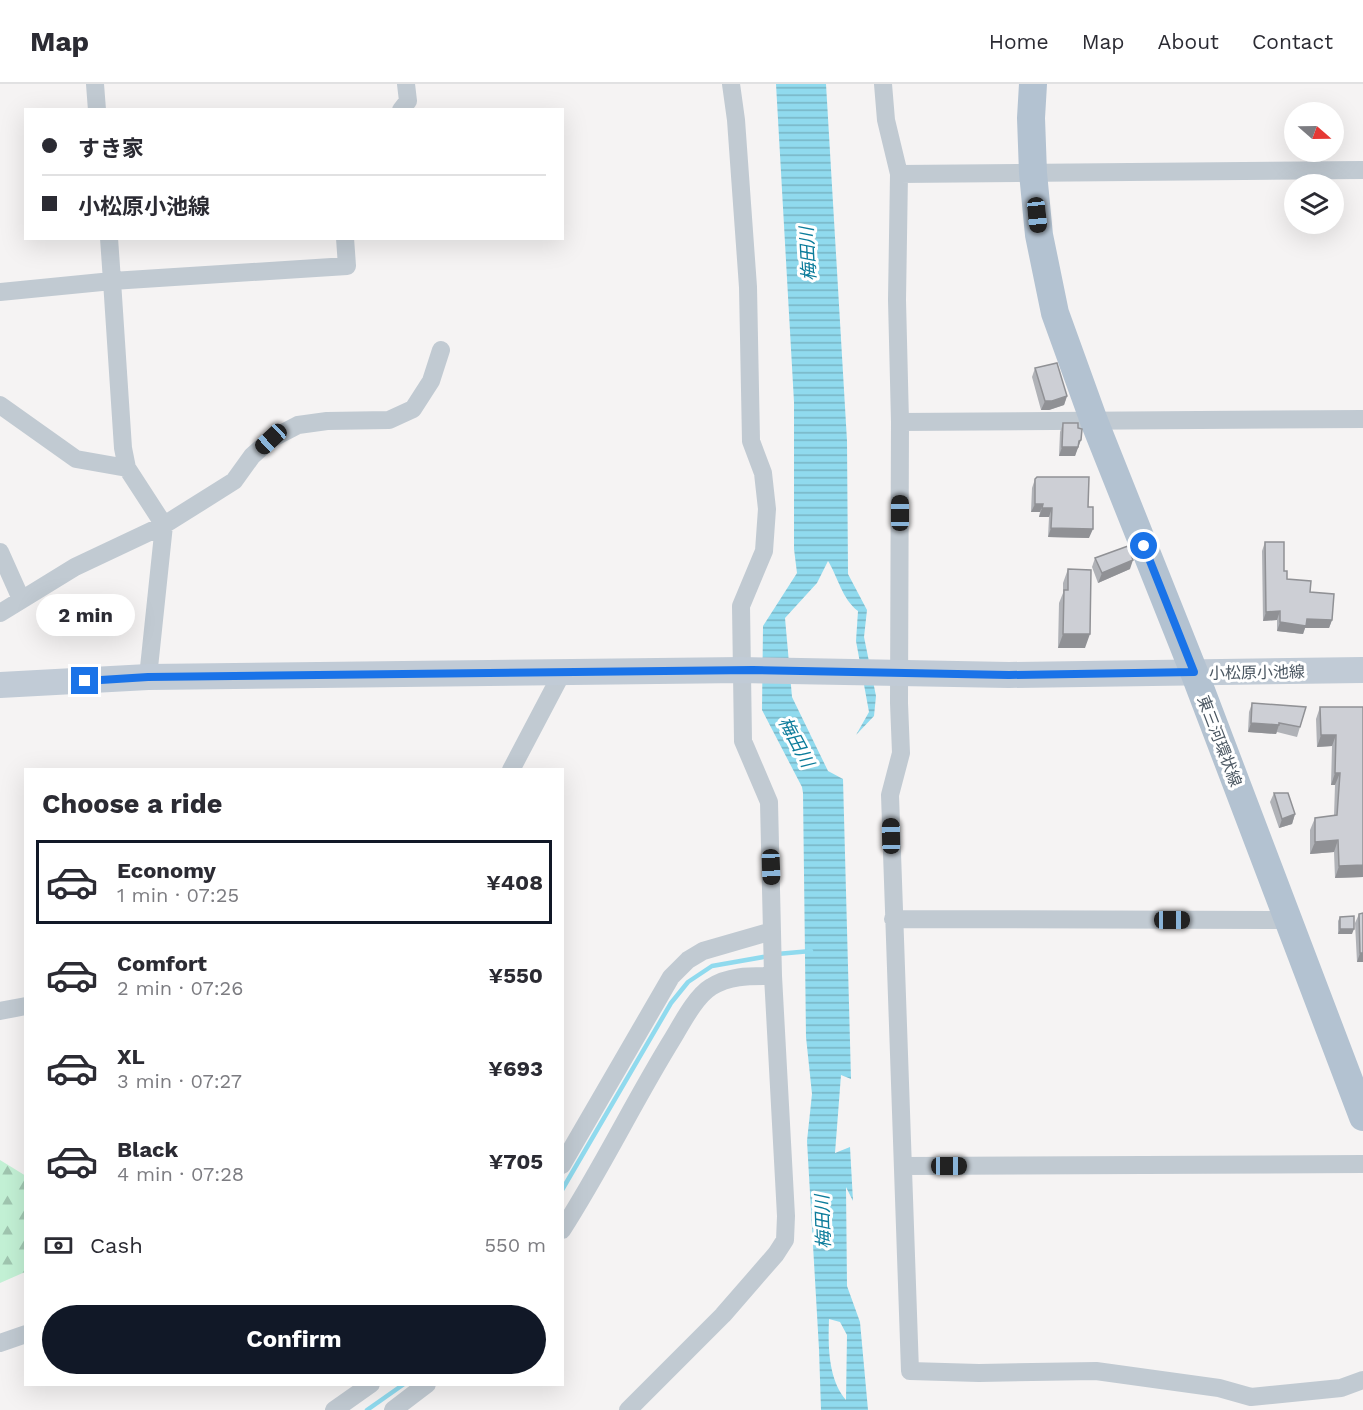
<!DOCTYPE html>
<meta charset="utf-8">
<style>
:root{--surface:#fff;--page:#f2f2f3;--text:#2b2b33;--muted:#7c7c81;--line:#e1e1e2;--accent:#111827}
body{margin:0;font-family:"Work Sans","Noto Sans JP",sans-serif;background:var(--page);color:var(--text);height:100vh;display:flex;flex-direction:column;font-size:22px;white-space:nowrap}
*{box-sizing:border-box;margin:0}
p{font-size:20px;color:var(--muted)}
.icon{flex:none;width:33px;height:33px;fill:none;stroke:currentColor;stroke-width:2;stroke-linecap:round;stroke-linejoin:round}
.map{position:relative;flex:1;overflow:hidden}
.details{position:absolute;left:24px;top:684px;width:540px;height:618px;display:flex;flex-direction:column;background:var(--surface);border-radius:0px;box-shadow:0 6px 24px #0002}
.details>*{flex:none}
.guide{position:absolute;left:24px;top:24px;width:540px;height:132px;border-radius:0px;box-shadow:0 6px 24px #0002;display:grid;align-content:center;height:132px;padding:0 18px;background:var(--surface)}
.needle{width:39px;rotate:110deg}
.fabs{position:absolute;left:1284px;top:18px;display:grid;gap:12px}
.fabs a{display:grid;place-items:center;width:60px;height:60px;border-radius:50%;background:var(--surface);box-shadow:0 6px 24px #0002;font-size:30px}
.end{position:absolute;width:27px;height:27px;margin:-14px;border:8px solid #1a73e8;background:#fff;box-shadow:0 0 0 3px #fff}
.from{border-radius:50%}
.bubble{position:absolute;height:42px;border-radius:21px;background:var(--surface);box-shadow:0 6px 24px #0002;font-size:20px;font-weight:700;line-height:42px;text-align:center}
.car{position:absolute;width:18px;height:36px;margin:-18px -9px;border-radius:8px;box-shadow:0 0 4px 2px #0007;background:linear-gradient(#222 24%,#8ab4d8 0 40%,#222 0 76%,#8ab4d8 0 86%,#222 0)}
.guide b{display:flex;align-items:center;gap:21px;height:57px;font-size:22px}
.guide b+b{border-top:2px solid var(--line)}
.guide i{width:15px;height:15px;background:var(--text)}
ul{padding:0;list-style:none}
li{display:flex;align-items:center;gap:18px;height:84px;margin:0 12px 9px;padding:0 6px;border:3px solid transparent;border-radius:0px}
li div{flex:1}
li b{display:block;font-size:22px}
li em{font-style:normal;font-weight:700}
li.selected{border-color:var(--accent)}
li>.icon{width:54px;height:54px;stroke-width:1.5}
h2{padding:0 18px;font-size:27px;line-height:72px}
.pay{display:flex;align-items:center;gap:15px;height:66px;padding:0 18px;font-size:22px}
.pay p{margin-inline-start:auto}
.primary-button{display:flex;gap:12px;margin-top:auto;padding:12px 18px}
.primary-button a{flex:1;height:69px;border-radius:36px;background:var(--accent);color:#fff;font-size:24px;font-weight:700;line-height:69px;text-align:center}
header{display:flex;align-items:center;gap:36px;box-sizing:border-box;height:84px;padding:0 30px;background:var(--surface);border-bottom:2px solid var(--line)}
header strong{font-size:28px}
nav{display:flex;gap:33px;margin-inline-start:auto;font-size:21px}
.map>svg:first-child{display:block}
.forest{fill:url(#forest-firs)}
.water{fill:url(#water-rules);fill-rule:evenodd}
.lines{fill:none;stroke-linecap:round;stroke-linejoin:round}
.stream{stroke:#90daee;stroke-width:4.5}
.minor{stroke:#c1cad2;stroke-width:18}
.secondary{stroke:#c1cbd6;stroke-width:26}
.primary{stroke:#b3c2d1;stroke-width:28}
.wall{fill:#b0b2b7}
.shaded-wall{fill:#909195}
.building{fill:#cdcfd5;stroke:#909195;stroke-width:1.5}
.route{stroke:#1a73e8;stroke-width:8}
.labels{text-anchor:middle;stroke-width:6;stroke-linejoin:round;paint-order:stroke}
.street-label{font-size:16px;fill:#4a5661;stroke:#fff}
.water-label{font-size:18px;font-style:italic;fill:#0c7c9b;stroke:#fff}
</style>
<header>
<strong>Map</strong>
<nav><a>Home</a><a>Map</a><a>About</a><a>Contact</a></nav>
</header>
<div class="map">
<svg width="1363" height="1326" viewBox="0 0 1363 1326">
<defs>
<pattern id="forest-firs" width="22" height="20" patternUnits="userSpaceOnUse" patternTransform="scale(1.5)"><rect width="22" height="20" fill="#c3f1d5"/><path d="M5 1l3.5 6h-7zM16 11l3.5 6h-7z" fill="#a0c6b0"/></pattern>
<pattern id="water-rules" width="6" height="5" patternUnits="userSpaceOnUse" patternTransform="scale(1.5)"><rect width="6" height="5" fill="#90daee"/><path d="M0 2.5h6" fill="none" stroke="#78b4c4"/></pattern>
</defs>
<rect width="100%" height="100%" fill="#f5f3f3"/>
<path class="forest" d="M0,1076l26,16 -1,96 -25,11z"/>
<path class="water" d="M776,0h50l21,357 1,133 19,36 -3,27 12,59 -2,20 -18,19 13,-23 -13,-71 2,-30c-16,-12 -20,-34 -30,-50l-11,22 -32,35 7,79 36,74 15,8 8,300 -10,-4 -6,78 15,-6 3,54 -7,-14 1,99 13,36 8,88h-47l-2,-61 -12,-208 5,-47 -6,-57 -3,-244 -1,-6 -40,-77 1,-84 34,-53 -3,-24v-147zM829,1235l11,3 7,13 -1,65c-18,-21 -18,-54 -17,-81z"/>
<g class="lines">
<path class="stream" d="M777,870l34,-3
M562,1106l109,-187 17,-21 24,-16 57,-10
M367,1326l37,-26"/>
<path class="minor" d="M95,0l2,26
M883,0l3,36 13,54 -2,126 3,122 -1,281 2,50 -11,42 20,576 69,2 117,-2 123,17 32,9 90,-9 22,-8
M401,26l7,-9 -2,-17
M899,90l464,-4
M109,154l3,43 235,-15 -2,-28
M0,208l112,-11 11,167 4,20 37,57 -16,152
M0,321l76,54 51,9
M900,338l463,-3
M0,468l21,47
M0,529l75,-46 89,-42 70,-44 18,-25 19,-17 27,-14 29,-4 62,-1 24,-11 18,-28 10,-31
M511,686l51,-97
M893,835l395,1
M0,927l26,-5
M562,1081l109,-188 17,-17 15,-9 69,-20
M903,1082l460,-2
M562,1146c40,-62 72,-129 111,-192 9,-15 23,-42 38,-51 19,-12 40,-11 62,-11
M0,1259l26,-9
M334,1326l37,-26
M393,1326l34,-26
M628,1326l95,-95 53,-61 9,-14 1,-24 -13,-240 -4,-174 -26,-61 -2,-135 23,-55 3,-42 -4,-36 -12,-32 -3,-154 -12,-167 -5,-36"/>
<path class="secondary" d="M0,601l148,-8 594,-7 267,5 354,-5"/>
<path class="primary" d="M1033,0l-2,34 2,55 6,62 16,78 39,108 100,251 169,445"/>
</g>
<path class="wall" d="M1035,284l32,28 -3,9 -15,5h-8l-9,-33z
M1063,339l15,26h-1l-2,7h-16l1,-24z
M1035,395l53,28 1,31 -41,-1 1,-20h-10l1,-5h-9l1,-24z
M1265,458l19,29 3,8 23,13 22,28 -3,8h-24l-2,6 -26,-3v-11l-14,1 -1,-70z
M1095,474l35,11 -32,14 -6,-16z
M1068,485l17,79h-27l1,-45 4,-10v-10z
M1252,619l54,4 -9,30 -20,-5 -1,2 -28,-2 1,-20z
M1320,623h43v170l-28,1 -1,-26 -24,2v-24l5,-12 19,-2 1,-31h-4l1,-39 -15,1 -1,-28z
M1274,709l21,21 -3,10 -13,4 -9,-26z
M1363,829v49h-6l-2,-39 4,-9z
M1340,833l12,17h-14v-13z"/>
<path class="shaded-wall" d="M1067,312l-3,9 -15,5h-8l4,-9z
M1081,356l-6,16h-16l3,-9z
M1035,420h8l-3,8h-9z
M1042,424h10l-3,9h-10z
M1051,444l42,1 -4,9 -41,-1z
M1133,476l-3,9 -32,14 4,-10z
M1280,527l-3,9 -14,1 3,-9z
M1307,535l25,1 -3,8h-24l-2,6 -26,-3 3,-9z
M1063,550h27l-5,14h-27z
M1251,639l28,2 -3,9 -28,-2z
M1321,651h15l-4,11 -15,1z
M1335,689h5l-5,12h-4z
M1295,730l-3,10 -13,4 3,-9z
M1338,756l-4,12 -24,2 5,-12z
M1363,781v12l-28,1 4,-12z
M1340,845h14l-2,5h-14z
M1360,869h3v9h-6z"/>
<path class="building" d="M1057,279l10,33 -15,5h-7l-10,-33z
M1063,339h15v5l4,1 -1,11 -2,1 -1,6h-16z
M1037,393h52l-1,30h5v22l-42,-1 1,-20h-10l1,-4h-8v-25z
M1265,458h19v29h3v8l24,2 -1,11 24,2 -2,26 -25,-1 -1,7 -26,-4v-11l-14,1z
M1128,462l5,14 -31,13 -7,-15z
M1068,485l23,1 -1,64h-27l1,-44h4z
M1252,619l54,4 -6,20 -21,-4v2l-28,-2z
M1320,623h43v158l-24,1 -1,-26 -23,2v-24l22,-3 3,-42h-5l1,-38h-15z
M1274,709h14l7,21 -13,5z
M1363,829v40h-3l-1,-39z
M1354,832v13h-14v-12z"/>
<g class="lines">
<path class="route" d="M85,597l63,-4 605,-7 256,5 185,-3 -50,-126"/>
</g>
<g class="labels">
<g class="street-label">
<text transform="translate(1257 588) rotate(-1)" y="6">小松原小池線</text>
<text transform="translate(1220 657) rotate(69)" y="6">東三河環状線</text>
</g>
<g class="water-label">
<text transform="translate(808 170) rotate(-93)" y="6">梅田川</text>
<text transform="translate(796 658) rotate(62)" y="6">梅田川</text>
<text transform="translate(823 1138) rotate(-92)" y="6">梅田川</text>
</g>
</g>
</svg>
<div class="fabs">
<a><svg class="needle" viewBox="-14 -14 28 28"><path d="M0-13l5 13h-10z" fill="#e53935"/><path d="M0 13l5-13h-10z" fill="#7c7c81"/></svg></a>
<a><svg class="icon" aria-label="layers" viewBox="0 0 24 24"><path d="M12 4l9 5-9 5-9-5zM3 14l9 5 9-5"/></svg></a>
</div>
<i class="end from" style="left:1144px;top:462px"></i>
<i class="end" style="left:85px;top:597px"></i>
<div class="bubble" style="left:36px;top:510px;width:99px">2 min</div>
<i class="car" style="left:1037px;top:131px;rotate:174deg"></i>
<i class="car" style="left:271px;top:355px;rotate:227deg"></i>
<i class="car" style="left:900px;top:429px;rotate:0deg"></i>
<i class="car" style="left:891px;top:752px;rotate:359deg"></i>
<i class="car" style="left:771px;top:783px;rotate:178deg"></i>
<i class="car" style="left:1172px;top:836px;rotate:90deg"></i>
<i class="car" style="left:949px;top:1082px;rotate:90deg"></i>
<div class="guide">
<b><i class="from"></i>すき家</b>
<b><i></i>小松原小池線</b>
</div>
<section class="details">
<h2>Choose a ride</h2>
<ul>
<li class="selected"><svg class="icon" aria-label="car" viewBox="0 0 24 24"><path d="M5 17H2v-5l4-1 3-4h7l3 4 3 1v5h-3M9 17h6M6 11h13"/><circle cx="7" cy="17" r="2"/><circle cx="17" cy="17" r="2"/></svg><div><b>Economy</b><p>1 min · 07:25</p></div><em>¥408</em></li>
<li><svg class="icon" aria-label="car" viewBox="0 0 24 24"><path d="M5 17H2v-5l4-1 3-4h7l3 4 3 1v5h-3M9 17h6M6 11h13"/><circle cx="7" cy="17" r="2"/><circle cx="17" cy="17" r="2"/></svg><div><b>Comfort</b><p>2 min · 07:26</p></div><em>¥550</em></li>
<li><svg class="icon" aria-label="car" viewBox="0 0 24 24"><path d="M5 17H2v-5l4-1 3-4h7l3 4 3 1v5h-3M9 17h6M6 11h13"/><circle cx="7" cy="17" r="2"/><circle cx="17" cy="17" r="2"/></svg><div><b>XL</b><p>3 min · 07:27</p></div><em>¥693</em></li>
<li><svg class="icon" aria-label="car" viewBox="0 0 24 24"><path d="M5 17H2v-5l4-1 3-4h7l3 4 3 1v5h-3M9 17h6M6 11h13"/><circle cx="7" cy="17" r="2"/><circle cx="17" cy="17" r="2"/></svg><div><b>Black</b><p>4 min · 07:28</p></div><em>¥705</em></li>
</ul>
<div class="pay"><svg class="icon" aria-label="cash" viewBox="0 0 24 24"><path d="M3 7h18v10H3z"/><circle cx="12" cy="12" r="2"/></svg>Cash<p>550 m</p></div>
<div class="primary-button"><a>Confirm</a></div>
</section>
</div>
